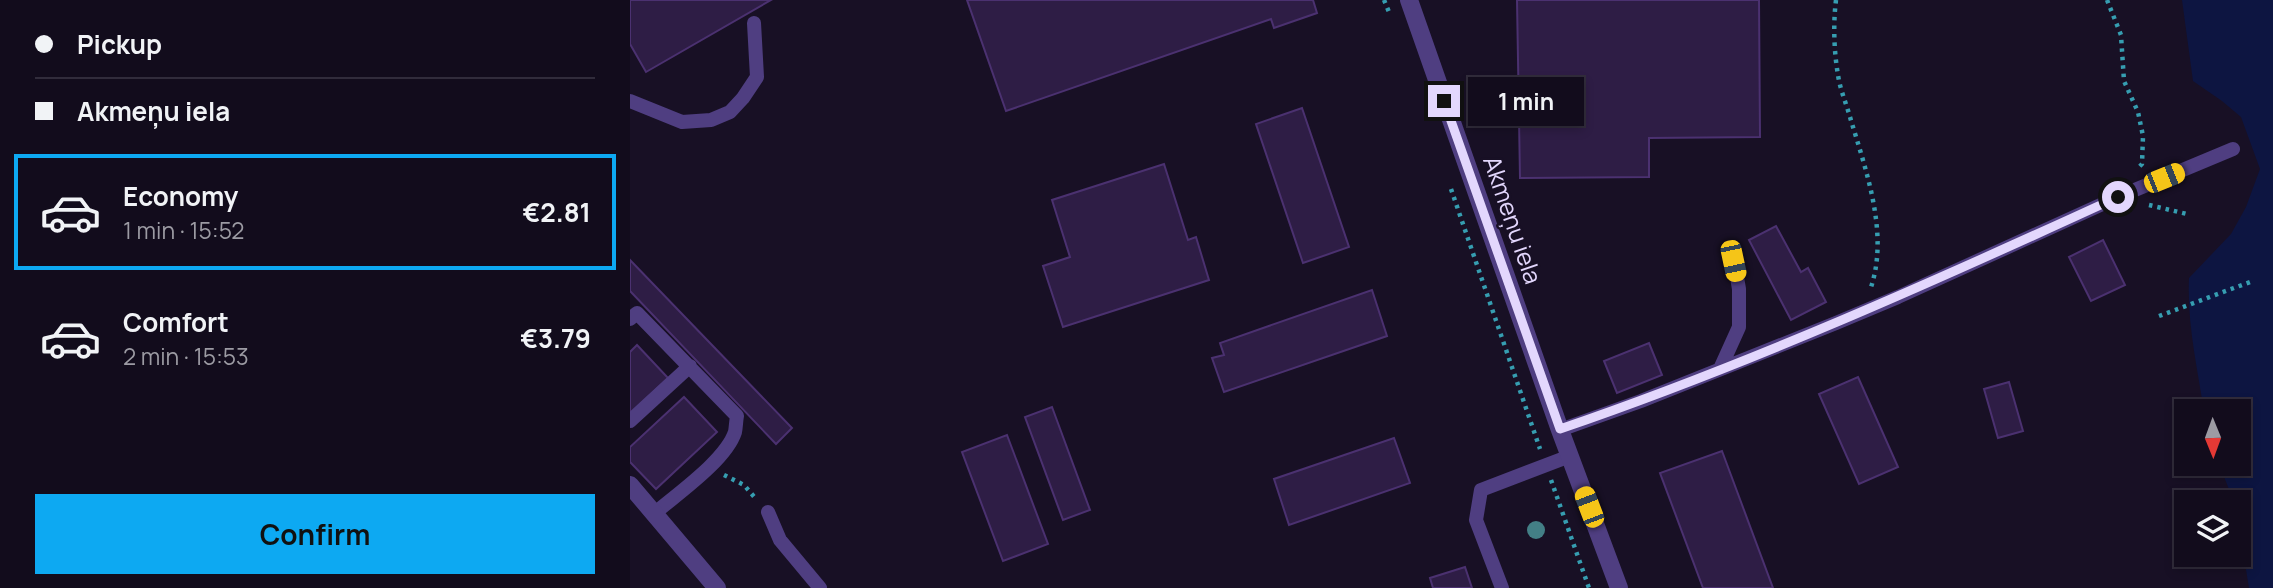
<!DOCTYPE html>
<meta charset="utf-8">
<style>
:root{--surface:#120c1c;--page:#1f1a29;--text:#f1f3f6;--muted:#9c9ba3;--line:#312c3b;--accent:#0da9f2}
body{margin:0;font-family:Manrope,sans-serif;background:var(--page);color:var(--text);height:100vh;display:flex;flex-direction:column;font-size:26px;white-space:nowrap}
*{box-sizing:border-box;margin:0}
p{font-size:23px;color:var(--muted)}
.icon{flex:none;width:38px;height:38px;fill:none;stroke:currentColor;stroke-width:2;stroke-linecap:round;stroke-linejoin:round}
.map{position:relative;flex:1;overflow:hidden}
.side{display:flex;flex-direction:column;background:var(--surface);width:630px}
.side>*{flex:none}
.top-card{display:grid;align-content:center;height:154px;padding:0 35px;background:var(--surface)}
.needle{width:46px;rotate:179deg}
.tools{position:absolute;left:1544px;top:399px;display:grid;gap:14px}
.tools a{display:grid;place-items:center;width:77px;height:77px;border-radius:0px;background:var(--surface);box-shadow:0 4px 10px #0003,0 0 0 2px var(--line);font-size:35px}
.end{position:absolute;width:32px;height:32px;margin:-16px;border:9px solid #e3d7fd;background:#111;box-shadow:0 0 0 4px #111}
.from{border-radius:50%}
.bubble{position:absolute;height:49px;border-radius:0px;background:var(--surface);box-shadow:0 4px 10px #0003,0 0 0 2px var(--line);font-size:23px;font-weight:700;line-height:49px;text-align:center}
.car{position:absolute;width:21px;height:42px;margin:-21px -10px;border-radius:9px;box-shadow:0 0 5px 2px #0007;background:linear-gradient(#f5c518 24%,#345 0 40%,#f5c518 0 76%,#345 0 86%,#f5c518 0)}
.top-card b{display:flex;align-items:center;gap:24px;height:66px;font-size:26px}
.top-card b+b{border-top:2px solid var(--line)}
.top-card i{width:18px;height:18px;background:var(--text)}
ul{padding:0;list-style:none}
li{display:flex;align-items:center;gap:21px;height:116px;margin:0 14px 10px;padding:0 21px;border:4px solid transparent;border-radius:0px}
li div{flex:1}
li b{display:block;font-size:26px}
li em{font-style:normal;font-weight:700}
li.on{border-color:var(--accent)}
li>.icon{width:63px;height:63px;stroke-width:1.5}
.action{display:flex;gap:14px;margin-top:auto;padding:14px 35px}
.action a{flex:1;height:80px;border-radius:0px;background:var(--accent);color:#111;font-size:28px;font-weight:700;line-height:80px;text-align:center}
main{display:flex;flex:1;min-height:0}
.map>svg:first-child{display:block}
.water{fill:#0d1541}
.building{fill:#2e1d45;stroke:#4b3170;stroke-width:2}
.lines{fill:none;stroke-linecap:round;stroke-linejoin:round}
.path{stroke:#369eb1;stroke-width:4.5;stroke-dasharray:3.5 5;stroke-linecap:butt}
.service{stroke:#4f3e81;stroke-width:14}
.minor{stroke:#4f3e81;stroke-width:18}
.tree{fill:#437f86}
.route{stroke:#e3d7fd;stroke-width:9}
.labels{text-anchor:middle;stroke-width:5;stroke-linejoin:round;paint-order:stroke}
.street-label{font-size:24px;fill:#e3d7fd;stroke:#181025}
</style>
<main>
<section class="side">
<div class="top-card">
<b><i class="from"></i>Pickup</b>
<b><i></i>Akmeņu iela</b>
</div>
<ul>
<li class="on"><svg class="icon" aria-label="car" viewBox="0 0 24 24"><path d="M5 17H2v-5l4-1 3-4h7l3 4 3 1v5h-3M9 17h6M6 11h13"/><circle cx="7" cy="17" r="2"/><circle cx="17" cy="17" r="2"/></svg><div><b>Economy</b><p>1 min · 15:52</p></div><em>€2.81</em></li>
<li><svg class="icon" aria-label="car" viewBox="0 0 24 24"><path d="M5 17H2v-5l4-1 3-4h7l3 4 3 1v5h-3M9 17h6M6 11h13"/><circle cx="7" cy="17" r="2"/><circle cx="17" cy="17" r="2"/></svg><div><b>Comfort</b><p>2 min · 15:53</p></div><em>€3.79</em></li>
</ul>
<div class="action"><a>Confirm</a></div>
</section>
<div class="map">
<svg width="1643" height="588" viewBox="0 0 1643 588">
<rect width="100%" height="100%" fill="#181025"/>
<path class="water" d="M1552,0h91v588h-24l-11,-67v-19h-4l-15,-38h19v-53h-34c-7,-45 -17,-87 -15,-133l42,-44 15,-27 14,-38 -19,-52 -19,-16 -29,-20z"/>
<path class="building" d="M0,0h141l-125,72 -16,-28z
M337,0h346l4,13 -43,15 -3,-9 -265,92z
M887,0h242l1,137 -111,1v39l-129,1z
M672,108l47,139 -46,16 -47,-139z
M534,164l24,76 8,-3 13,43 -146,47 -20,-61 27,-9 -18,-57z
M1146,226l25,46 7,-4 18,34 -35,18 -42,-80z
M1473,240l22,45 -34,16 -22,-44z
M0,260l162,168 -16,16 -146,-153z
M742,290l15,46 -163,56 -12,-34 12,-3 -4,-12z
M1019,343l13,32 -45,18 -13,-32z
M7,345l31,33 -38,36v-62z
M1228,377l40,90 -39,17 -40,-90z
M1379,382l14,49 -25,7 -14,-49z
M54,397l33,35 -61,57 -26,-27v-15z
M422,407l38,103 -27,10 -38,-103z
M377,435l41,109 -45,17 -41,-109z
M764,438l16,45 -121,42 -15,-46z
M1092,451l51,137h-70l-43,-115z
M835,567l7,21h-39l-3,-10z"/>
<g class="lines">
<path class="path" d="M754,0l5,12
M1206,0c-3,24 -2,52 2,75 2,14 8,28 12,42 16,54 40,118 20,173
M1477,0l14,35 3,46 14,31 5,24 -1,28 -3,3
M821,189l89,260
M1519,205l38,9
M1529,316l91,-34
M94,475l20,10 12,14
M921,480l38,108"/>
<path class="service" d="M0,101l52,21 29,-2 19,-8 13,-14 14,-21 -3,-54
M0,319l7,-6 100,103c-1,5 -1,11 -2,16 -9,28 -58,62 -80,81
M1090,369l19,-42v-38l-7,-41
M0,421l60,-55
M930,430l81,-29 195,-78 62,-26 220,-100 115,-48
M138,512l12,28 40,48
M872,588l-26,-68 5,-30 89,-34"/>
<path class="minor" d="M779,0l151,430 59,158
M0,485l87,103"/>
</g>
<circle class="tree" cx="906" cy="530" r="9"/>
<g class="lines">
<path class="route" d="M814,101l116,328c190,-65 375,-148 558,-232"/>
</g>
<g class="labels">
<g class="street-label">
<text transform="translate(882 220) rotate(71)" y="8">Akmeņu iela</text>
</g>
</g>
</svg>
<div class="tools">
<a><svg class="needle" viewBox="-14 -14 28 28"><path d="M0-13l5 13h-10z" fill="#e53935"/><path d="M0 13l5-13h-10z" fill="#9c9ba3"/></svg></a>
<a><svg class="icon" aria-label="layers" viewBox="0 0 24 24"><path d="M12 4l9 5-9 5-9-5zM3 14l9 5 9-5"/></svg></a>
</div>
<i class="end from" style="left:1488px;top:197px"></i>
<i class="end" style="left:814px;top:101px"></i>
<div class="bubble" style="left:838px;top:77px;width:116px">1 min</div>
<i class="car" style="left:1534px;top:178px;rotate:68deg"></i>
<i class="car" style="left:1103px;top:261px;rotate:168deg"></i>
<i class="car" style="left:959px;top:507px;rotate:339deg"></i>
</div>
</main>
